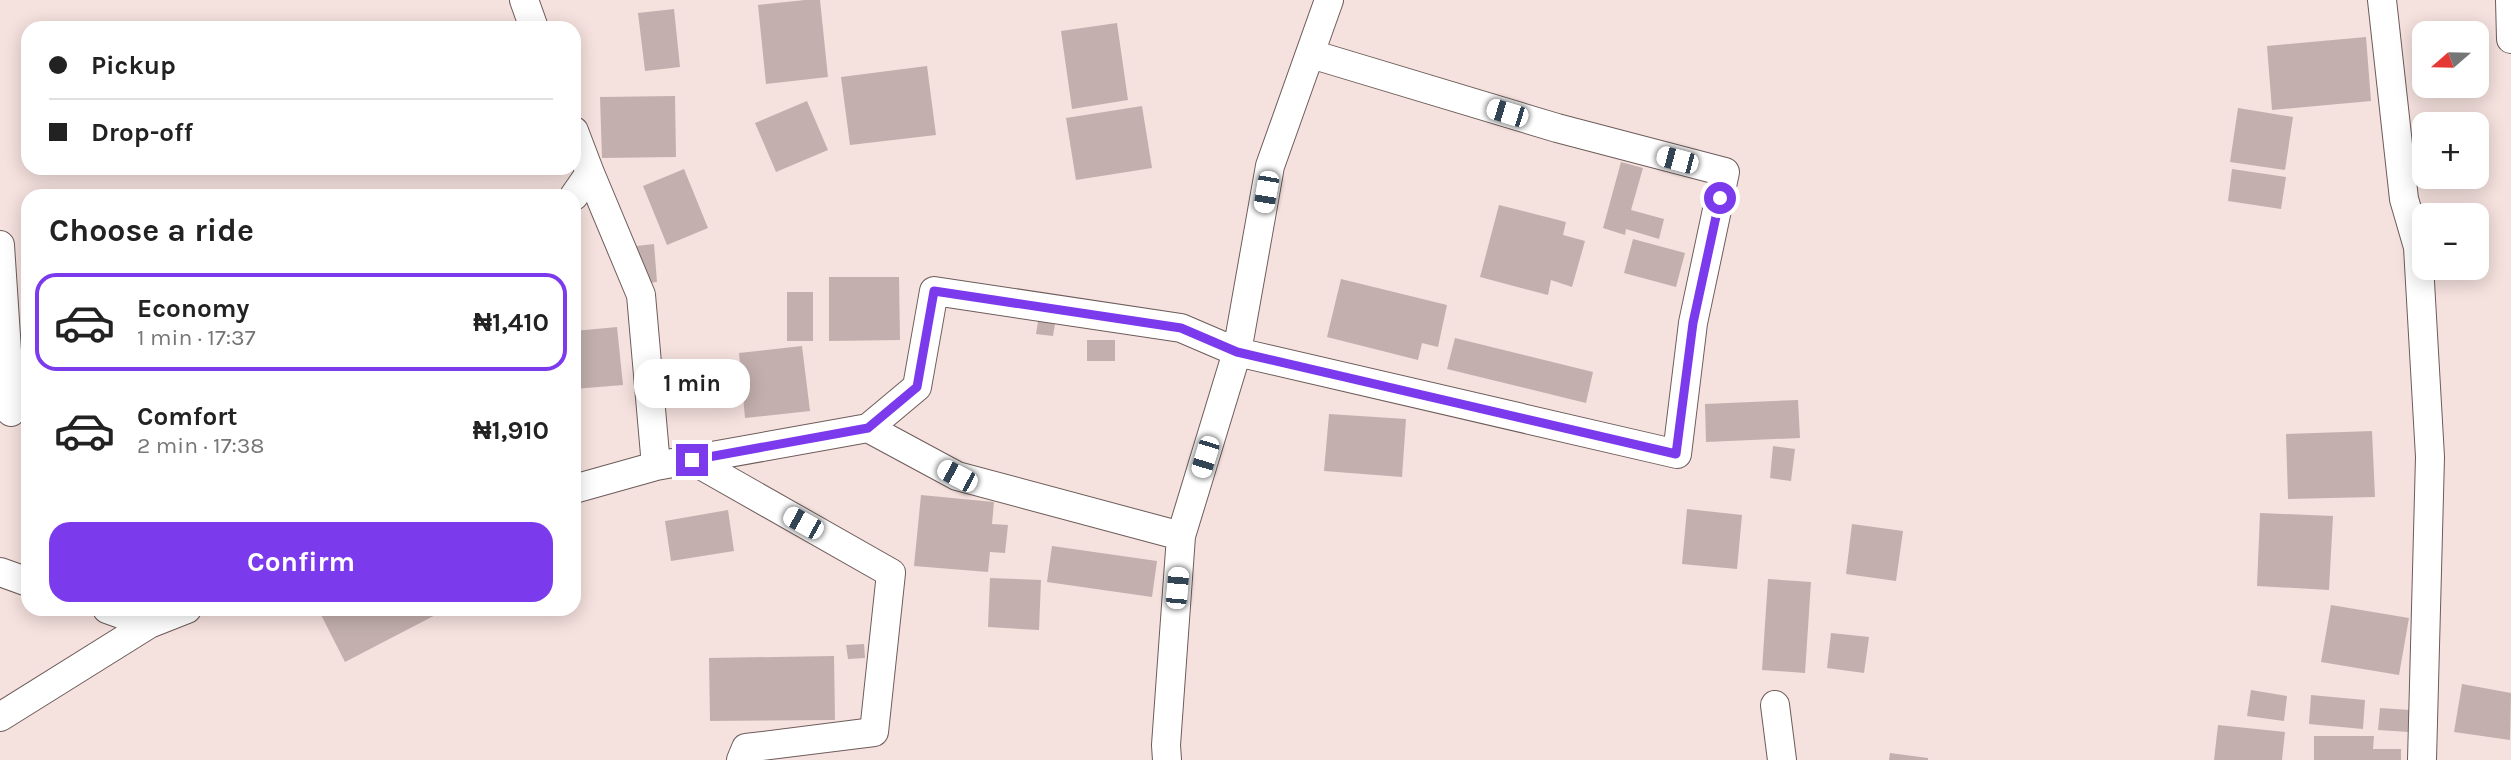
<!DOCTYPE html>
<meta charset="utf-8">
<style>
:root{--surface:#fff;--page:#f6f6f6;--text:#222;--muted:#767676;--line:#e0e0e0;--accent:#7c3aed}
body{margin:0;font-family:Karla,sans-serif;background:var(--page);color:var(--text);height:100vh;display:flex;flex-direction:column;font-size:26px;white-space:nowrap}
*{box-sizing:border-box;margin:0}
p{font-size:23px;color:var(--muted)}
.icon{flex:none;width:38px;height:38px;fill:none;stroke:currentColor;stroke-width:2;stroke-linecap:round;stroke-linejoin:round}
.map{position:relative;flex:1;overflow:hidden}
.drawer{position:absolute;left:21px;top:189px;width:560px;height:427px;display:flex;flex-direction:column;background:var(--surface);border-radius:21px;box-shadow:0 4px 18px #0003}
.drawer>*{flex:none}
.hud{position:absolute;left:21px;top:21px;width:560px;height:154px;border-radius:21px;box-shadow:0 4px 18px #0003;display:grid;align-content:center;height:154px;padding:0 28px;background:var(--surface)}
.needle{width:46px;rotate:250deg}
.fabs{position:absolute;left:2412px;top:21px;display:grid;gap:14px}
.fabs a{display:grid;place-items:center;width:77px;height:77px;border-radius:14px;background:var(--surface);box-shadow:0 4px 18px #0003;font-size:35px}
.end{position:absolute;width:32px;height:32px;margin:-16px;border:9px solid #7c3aed;background:#fff;box-shadow:0 0 0 4px #fff}
.from{border-radius:50%}
.bubble{position:absolute;height:49px;border-radius:21px;background:var(--surface);box-shadow:0 4px 18px #0003;font-size:23px;font-weight:700;line-height:49px;text-align:center}
.car{position:absolute;width:21px;height:42px;margin:-21px -10px;border-radius:9px;box-shadow:0 0 5px 2px #0007;background:linear-gradient(#fff 24%,#345 0 40%,#fff 0 76%,#345 0 86%,#fff 0)}
.hud b{display:flex;align-items:center;gap:24px;height:66px;font-size:26px}
.hud b+b{border-top:2px solid var(--line)}
.hud i{width:18px;height:18px;background:var(--text)}
ul{padding:0;list-style:none}
li{display:flex;align-items:center;gap:21px;height:98px;margin:0 14px 10px;padding:0 14px;border:4px solid transparent;border-radius:21px}
li div{flex:1}
li b{display:block;font-size:26px}
li em{font-style:normal;font-weight:700}
li.active{border-color:var(--accent)}
li>.icon{width:63px;height:63px;stroke-width:1.5}
h2{padding:0 28px;font-size:32px;line-height:84px}
.primary-button{display:flex;gap:14px;margin-top:auto;padding:14px 28px}
.primary-button a{flex:1;height:80px;border-radius:21px;background:var(--accent);color:#fff;font-size:28px;font-weight:700;line-height:80px;text-align:center}
.map>svg:first-child{display:block}
.building{fill:#c3b0ae}
.lines{fill:none;stroke-linecap:round;stroke-linejoin:round}
.street-casing{stroke:#6d5c5a;stroke-width:30}
.street{stroke:#fff;stroke-width:28}
.route{stroke:#7c3aed;stroke-width:9}
</style>
<div class="map">
<svg width="2511" height="760" viewBox="0 0 2511 760">
<rect width="100%" height="100%" fill="#f5e1de"/>
<path class="building" d="M805,0h15l8,77 -62,7 -8,-79z
M674,9l6,58 -35,4 -7,-58z
M1117,23l11,77 -56,9 -11,-78z
M2366,37l5,64 -99,9 -5,-64z
M927,66l9,69 -86,10 -9,-68z
M675,96l1,61 -74,1 -2,-61z
M807,101l21,49 -52,22 -21,-49z
M1142,106l10,62 -76,12 -10,-62z
M2238,108l55,9 -8,53 -55,-8z
M1621,162l22,6 -12,42 33,9 -5,20 -33,-10 -1,6 -22,-7z
M684,169l24,59 -41,17 -24,-59z
M2232,169l54,8 -5,32 -53,-8z
M1499,205l67,17 -3,13 22,6 -13,46 -21,-7 -3,15 -68,-18z
M1633,239l52,14 -9,34 -52,-14z
M654,244l3,38 -18,2 -3,-38z
M829,277h70l1,63 -71,1z
M1341,279l106,26 -9,42 -16,-4 -4,17 -91,-23z
M787,292h26v49h-26z
M1039,315l17,3 -3,18 -17,-2z
M617,327l6,58 -49,4v-58z
M1455,338l138,34 -7,31 -139,-34z
M1087,340h28v21h-28z
M802,346l8,65 -65,7 -6,-65z
M1798,400l2,38 -94,4 -1,-38z
M1329,414l77,5 -4,58 -78,-6z
M2372,431l3,66 -87,2 -2,-65z
M1773,446l22,3 -4,32 -21,-3z
M921,495l73,7 -2,22 16,1 -3,28 -15,-1 -2,20 -74,-6z
M1687,509l55,6 -5,54 -55,-5z
M728,510l6,41 -63,10 -6,-40z
M2260,513l73,3 -4,74 -72,-4z
M1852,524l51,7 -7,50 -50,-7z
M1052,546l105,15 -5,36 -105,-15z
M990,578l51,2 -2,50 -51,-3z
M1768,579l43,3 -6,91 -43,-3z
M2331,605l78,13 -10,57 -78,-13z
M318,609h129l-102,53z
M1831,633l38,4 -5,36 -37,-5z
M864,644l1,14 -17,1 -2,-14z
M834,656l1,64 -125,1 -1,-63z
M2462,684l49,9 -1,47 -56,-8z
M2251,690l36,6 -3,25 -37,-5z
M2311,695l54,5 -2,29 -54,-5z
M2380,708l30,2 -1,22 -31,-2z
M2218,725l67,7 -3,28h-68z
M2314,736h60l-1,13h28v11h-87z
M1890,753l38,5v2h-39z"/>
<g class="lines">
<g class="street-casing">
<path id="street" d="M524,0l10,28
M2382,0l22,199 14,48 12,210 -8,303
M2510,0l1,39
M590,173l51,122 15,171
M574,196l16,-23 -16,-42
M0,245l11,167
M868,428l89,48 224,60
M692,460l199,113 -17,159 -128,16 -5,12
M574,489l82,-23 212,-38 49,-41 17,-96 247,37 56,24 440,102 16,-131 32,-151 -168,-44 -246,-74
M0,572l28,10
M107,609l42,15
M1775,705l7,55
M0,717l149,-93 38,-15
M1167,760l-1,-15 15,-209 56,-184 33,-186 59,-166"/>
</g>
<use href="#street" class="street"/>
</g>
<g class="lines">
<path class="route" d="M692,460l176,-32 49,-41 17,-96 247,37 56,24 439,102 17,-131 27,-125"/>
</g>
</svg>
<div class="fabs">
<a><svg class="needle" viewBox="-14 -14 28 28"><path d="M0-13l5 13h-10z" fill="#e53935"/><path d="M0 13l5-13h-10z" fill="#767676"/></svg></a>
<a>+</a>
<a>−</a>
</div>
<i class="end from" style="left:1720px;top:198px"></i>
<i class="end" style="left:692px;top:460px"></i>
<div class="bubble" style="left:634px;top:359px;width:116px">1 min</div>
<i class="car" style="left:1507px;top:113px;rotate:287deg"></i>
<i class="car" style="left:1677px;top:160px;rotate:285deg"></i>
<i class="car" style="left:1266px;top:192px;rotate:190deg"></i>
<i class="car" style="left:1205px;top:457px;rotate:197deg"></i>
<i class="car" style="left:957px;top:476px;rotate:298deg"></i>
<i class="car" style="left:803px;top:523px;rotate:299deg"></i>
<i class="car" style="left:1177px;top:588px;rotate:5deg"></i>
<div class="hud">
<b><i class="from"></i>Pickup</b>
<b><i></i>Drop-off</b>
</div>
<section class="drawer">
<h2>Choose a ride</h2>
<ul>
<li class="active"><svg class="icon" aria-label="car" viewBox="0 0 24 24"><path d="M5 17H2v-5l4-1 3-4h7l3 4 3 1v5h-3M9 17h6M6 11h13"/><circle cx="7" cy="17" r="2"/><circle cx="17" cy="17" r="2"/></svg><div><b>Economy</b><p>1 min · 17:37</p></div><em>₦1,410</em></li>
<li><svg class="icon" aria-label="car" viewBox="0 0 24 24"><path d="M5 17H2v-5l4-1 3-4h7l3 4 3 1v5h-3M9 17h6M6 11h13"/><circle cx="7" cy="17" r="2"/><circle cx="17" cy="17" r="2"/></svg><div><b>Comfort</b><p>2 min · 17:38</p></div><em>₦1,910</em></li>
</ul>
<div class="primary-button"><a>Confirm</a></div>
</section>
</div>
